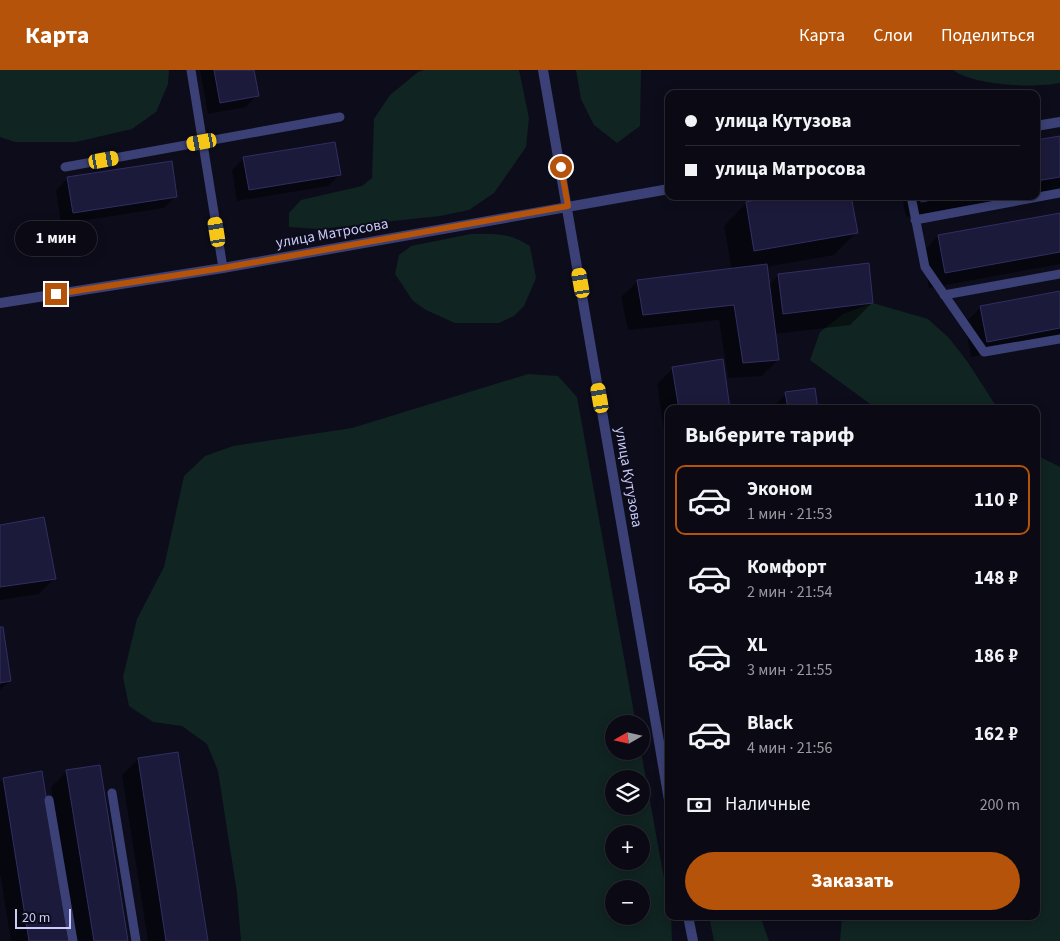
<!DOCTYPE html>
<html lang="ru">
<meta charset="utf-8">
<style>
:root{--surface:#0a0914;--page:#13121d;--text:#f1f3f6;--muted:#999aa0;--line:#2a2a34;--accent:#b45309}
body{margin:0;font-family:"Source Sans 3",sans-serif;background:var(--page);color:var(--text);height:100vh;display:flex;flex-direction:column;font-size:19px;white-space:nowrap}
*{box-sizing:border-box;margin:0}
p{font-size:16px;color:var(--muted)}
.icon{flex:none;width:28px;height:28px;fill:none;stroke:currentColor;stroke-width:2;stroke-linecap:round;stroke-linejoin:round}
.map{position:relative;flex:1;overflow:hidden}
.side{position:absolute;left:665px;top:335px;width:375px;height:515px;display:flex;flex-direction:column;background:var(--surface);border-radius:10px;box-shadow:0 2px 12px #0003,0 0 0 1px var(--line)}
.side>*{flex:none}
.top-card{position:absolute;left:665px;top:20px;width:375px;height:110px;border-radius:10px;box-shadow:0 2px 12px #0003,0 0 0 1px var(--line);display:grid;align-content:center;height:110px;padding:0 20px;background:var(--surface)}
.needle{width:32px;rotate:261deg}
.fabs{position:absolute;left:605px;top:645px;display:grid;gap:10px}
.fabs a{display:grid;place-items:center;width:45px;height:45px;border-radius:50%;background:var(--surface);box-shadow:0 2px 12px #0003,0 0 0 1px var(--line);font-size:25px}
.scale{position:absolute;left:15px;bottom:12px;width:56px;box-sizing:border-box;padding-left:5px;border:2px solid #cacbfb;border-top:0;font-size:14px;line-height:18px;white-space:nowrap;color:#cacbfb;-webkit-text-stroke:4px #0d0c1b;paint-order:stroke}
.end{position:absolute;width:22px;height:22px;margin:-11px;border:6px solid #b45309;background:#fff;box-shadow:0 0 0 2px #fff}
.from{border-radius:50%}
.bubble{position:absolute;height:35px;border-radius:18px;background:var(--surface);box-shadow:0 2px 12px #0003,0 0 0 1px var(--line);font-size:16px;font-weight:700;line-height:35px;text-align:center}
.car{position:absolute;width:15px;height:30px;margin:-15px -8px;border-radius:6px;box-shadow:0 0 4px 1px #0007;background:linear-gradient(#f5c518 24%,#345 0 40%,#f5c518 0 76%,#345 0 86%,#f5c518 0)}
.top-card b{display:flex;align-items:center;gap:18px;height:48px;font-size:19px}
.top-card b+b{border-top:1px solid var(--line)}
.top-card i{width:12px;height:12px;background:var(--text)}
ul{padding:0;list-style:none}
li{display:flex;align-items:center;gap:15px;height:70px;margin:0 10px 8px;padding:0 10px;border:2px solid transparent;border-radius:10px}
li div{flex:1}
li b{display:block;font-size:19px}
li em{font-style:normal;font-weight:700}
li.current{border-color:var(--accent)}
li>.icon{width:45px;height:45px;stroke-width:1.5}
h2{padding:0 20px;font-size:22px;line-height:60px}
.pay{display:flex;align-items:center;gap:12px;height:55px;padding:0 20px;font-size:19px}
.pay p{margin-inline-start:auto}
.button{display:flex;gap:10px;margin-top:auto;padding:10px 20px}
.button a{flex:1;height:58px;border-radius:30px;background:var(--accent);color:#fff;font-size:20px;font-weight:700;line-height:58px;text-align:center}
header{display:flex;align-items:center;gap:30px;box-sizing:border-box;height:70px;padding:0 25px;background:var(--accent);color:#fff}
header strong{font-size:24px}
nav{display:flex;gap:28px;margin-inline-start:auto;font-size:18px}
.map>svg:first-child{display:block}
.green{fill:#102421;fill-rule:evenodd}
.shadow{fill:#0007}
.building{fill:#1c1a3a;stroke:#312e64}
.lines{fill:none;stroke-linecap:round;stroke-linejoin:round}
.service{stroke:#3b4176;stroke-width:9}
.minor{stroke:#3b4176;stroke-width:10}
.tertiary{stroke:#3b4176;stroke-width:10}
.route{stroke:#b45309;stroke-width:6}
.labels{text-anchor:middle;stroke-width:4;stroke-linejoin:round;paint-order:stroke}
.street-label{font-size:15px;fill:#cacbfb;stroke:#0d0c1b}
</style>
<header>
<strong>Карта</strong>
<nav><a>Карта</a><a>Слои</a><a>Поделиться</a></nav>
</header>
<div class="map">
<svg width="1060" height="871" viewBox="0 0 1060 871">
<rect width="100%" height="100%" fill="#0d0c1b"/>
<path class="green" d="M0,0h169l-1,14 -12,28 -24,17 -56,13h-61l-15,-5z
M424,0h95l10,48 -3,29 -32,46 -25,17 -29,6 -121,13 -30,-2v-14l12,-13 61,-14 10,-8 2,-59 16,-24 28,-23z
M576,0h65l-1,56 -23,17 -23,-18 -13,-26z
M953,0h107v13c-26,5 -85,3 -107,-13z
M471,164c25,0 37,-2 59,12l6,32 -12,28 -10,10 -15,7h-44l-29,-13 -13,-9 -18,-27 4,-19 12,-9z
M873,233l55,16 21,19 18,23 31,48h-121l-67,-49 10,-28 23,-18z
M528,304l30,2 19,21 59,327h-22v27h27l28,155v10h2l1,25h-431l-4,-48 -19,-122 -11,-27 -25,-18 -29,-4 -24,-16 -6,-29 14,-58 27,-52 20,-91 21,-20 28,-10 119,-18zM614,709h27v27h-27zM614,764h27v27h-27zM614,819h27v27h-27z
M1036,385l24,12v474h-220l2,-25h194z
M709,846h51l9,25h-55z"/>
<path class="shadow" d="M200,0h53l4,25 -11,12 -38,7z
M1060,67v52l-24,5v-52z
M244,88l96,16 -12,12 -91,15 -5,-31z
M68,108l108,18 -12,12 -103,16 -5,-34z
M902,126h120l-116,21z
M746,133l110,30 -22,22 -68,12 2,19 11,-11 93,28 -22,22 -75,9 3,26 -16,16 -34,2 -9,-58 -91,10 -7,-33 16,-15 95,-12 -8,-44z
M1060,145v49l-131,24 -6,-36 15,-16z
M1060,222v48l-89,17 -6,-34 16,-16z
M673,298l56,41h-60v54l-12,-79z
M786,324l30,15h-42v-3z
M0,456l55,52 -16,16 -39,6z
M0,558l10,53 -10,9z
M138,689l69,182h-59l-26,-166z
M67,701l60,170h-51l-25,-154z
M3,709l65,162h-57l-11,-68v-91z"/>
<path class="building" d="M214,0h40l5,26 -39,7z
M1060,66v41l-24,4v-41z
M335,72l6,33 -92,15 -6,-33z
M172,91l5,36 -104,16 -6,-36z
M779,126h72l7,37 -104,18 -8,-49z
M920,126h35l-34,6z
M1060,143v39l-115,21 -7,-38z
M869,193l4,40 -90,11 -5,-40z
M767,194l12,96 -36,3 -9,-58 -91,10 -6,-35z
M1060,221v37l-73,14 -7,-36z
M723,289l7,50h-51l-7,-42z
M815,318l3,21h-30l-3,-17z
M44,447l12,62 -56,8v-62z
M0,557h3l8,54 -11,2z
M178,682l30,189h-42l-28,-183z
M100,695l28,176h-34l-28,-171z
M42,701l27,170h-40l-26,-163z"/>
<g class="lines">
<path class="service" d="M191,0l32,198
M65,97l275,-50
M911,126l14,71 59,85 76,-13
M915,150l145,-27
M944,225l116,-21
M112,723l24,148
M49,730l24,141"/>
<path class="minor" d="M1036,56l24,-4
M0,233l223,-35 446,-79"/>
<path class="tertiary" d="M543,0l126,730
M688,846l5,25"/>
</g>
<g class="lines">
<path class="route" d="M56,224l167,-26 345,-62 -7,-39"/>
</g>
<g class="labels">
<g class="street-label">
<text transform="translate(332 163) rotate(-10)" y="5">улица Матросова</text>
<text transform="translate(629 407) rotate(80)" y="5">улица Кутузова</text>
</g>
</g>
</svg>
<div class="fabs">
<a><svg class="needle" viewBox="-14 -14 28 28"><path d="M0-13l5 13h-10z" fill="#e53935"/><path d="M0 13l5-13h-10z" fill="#999aa0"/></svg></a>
<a><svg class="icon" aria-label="layers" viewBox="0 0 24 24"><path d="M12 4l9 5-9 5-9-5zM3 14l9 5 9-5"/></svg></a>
<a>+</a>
<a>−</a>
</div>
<div class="scale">20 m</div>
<i class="end from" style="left:561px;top:97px"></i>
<i class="end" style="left:56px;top:224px"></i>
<div class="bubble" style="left:15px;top:151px;width:82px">1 мин</div>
<i class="car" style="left:202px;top:72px;rotate:260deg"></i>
<i class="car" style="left:104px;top:90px;rotate:80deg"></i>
<i class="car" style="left:217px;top:162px;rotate:351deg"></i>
<i class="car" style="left:581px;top:213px;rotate:350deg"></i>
<i class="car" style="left:600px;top:328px;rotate:350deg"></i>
<div class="top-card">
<b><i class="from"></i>улица Кутузова</b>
<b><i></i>улица Матросова</b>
</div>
<section class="side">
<h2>Выберите тариф</h2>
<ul>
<li class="current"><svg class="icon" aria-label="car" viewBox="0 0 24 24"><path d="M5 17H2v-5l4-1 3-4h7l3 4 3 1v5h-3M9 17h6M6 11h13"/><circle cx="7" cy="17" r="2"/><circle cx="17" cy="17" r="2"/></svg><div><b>Эконом</b><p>1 мин · 21:53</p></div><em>110 ₽</em></li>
<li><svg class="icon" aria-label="car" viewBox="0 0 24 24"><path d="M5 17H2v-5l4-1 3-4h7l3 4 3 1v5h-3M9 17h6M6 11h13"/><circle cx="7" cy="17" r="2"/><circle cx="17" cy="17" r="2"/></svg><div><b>Комфорт</b><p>2 мин · 21:54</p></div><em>148 ₽</em></li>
<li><svg class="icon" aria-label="car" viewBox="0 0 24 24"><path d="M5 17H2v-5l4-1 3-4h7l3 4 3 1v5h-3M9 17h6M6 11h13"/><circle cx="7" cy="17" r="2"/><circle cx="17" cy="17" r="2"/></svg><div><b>XL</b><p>3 мин · 21:55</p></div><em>186 ₽</em></li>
<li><svg class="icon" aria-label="car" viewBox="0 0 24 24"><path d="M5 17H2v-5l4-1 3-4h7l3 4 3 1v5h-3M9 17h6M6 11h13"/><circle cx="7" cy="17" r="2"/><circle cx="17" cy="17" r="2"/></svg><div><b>Black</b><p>4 мин · 21:56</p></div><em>162 ₽</em></li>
</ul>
<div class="pay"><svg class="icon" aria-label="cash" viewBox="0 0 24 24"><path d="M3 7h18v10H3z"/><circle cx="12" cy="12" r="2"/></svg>Наличные<p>200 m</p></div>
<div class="button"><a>Заказать</a></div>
</section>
</div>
